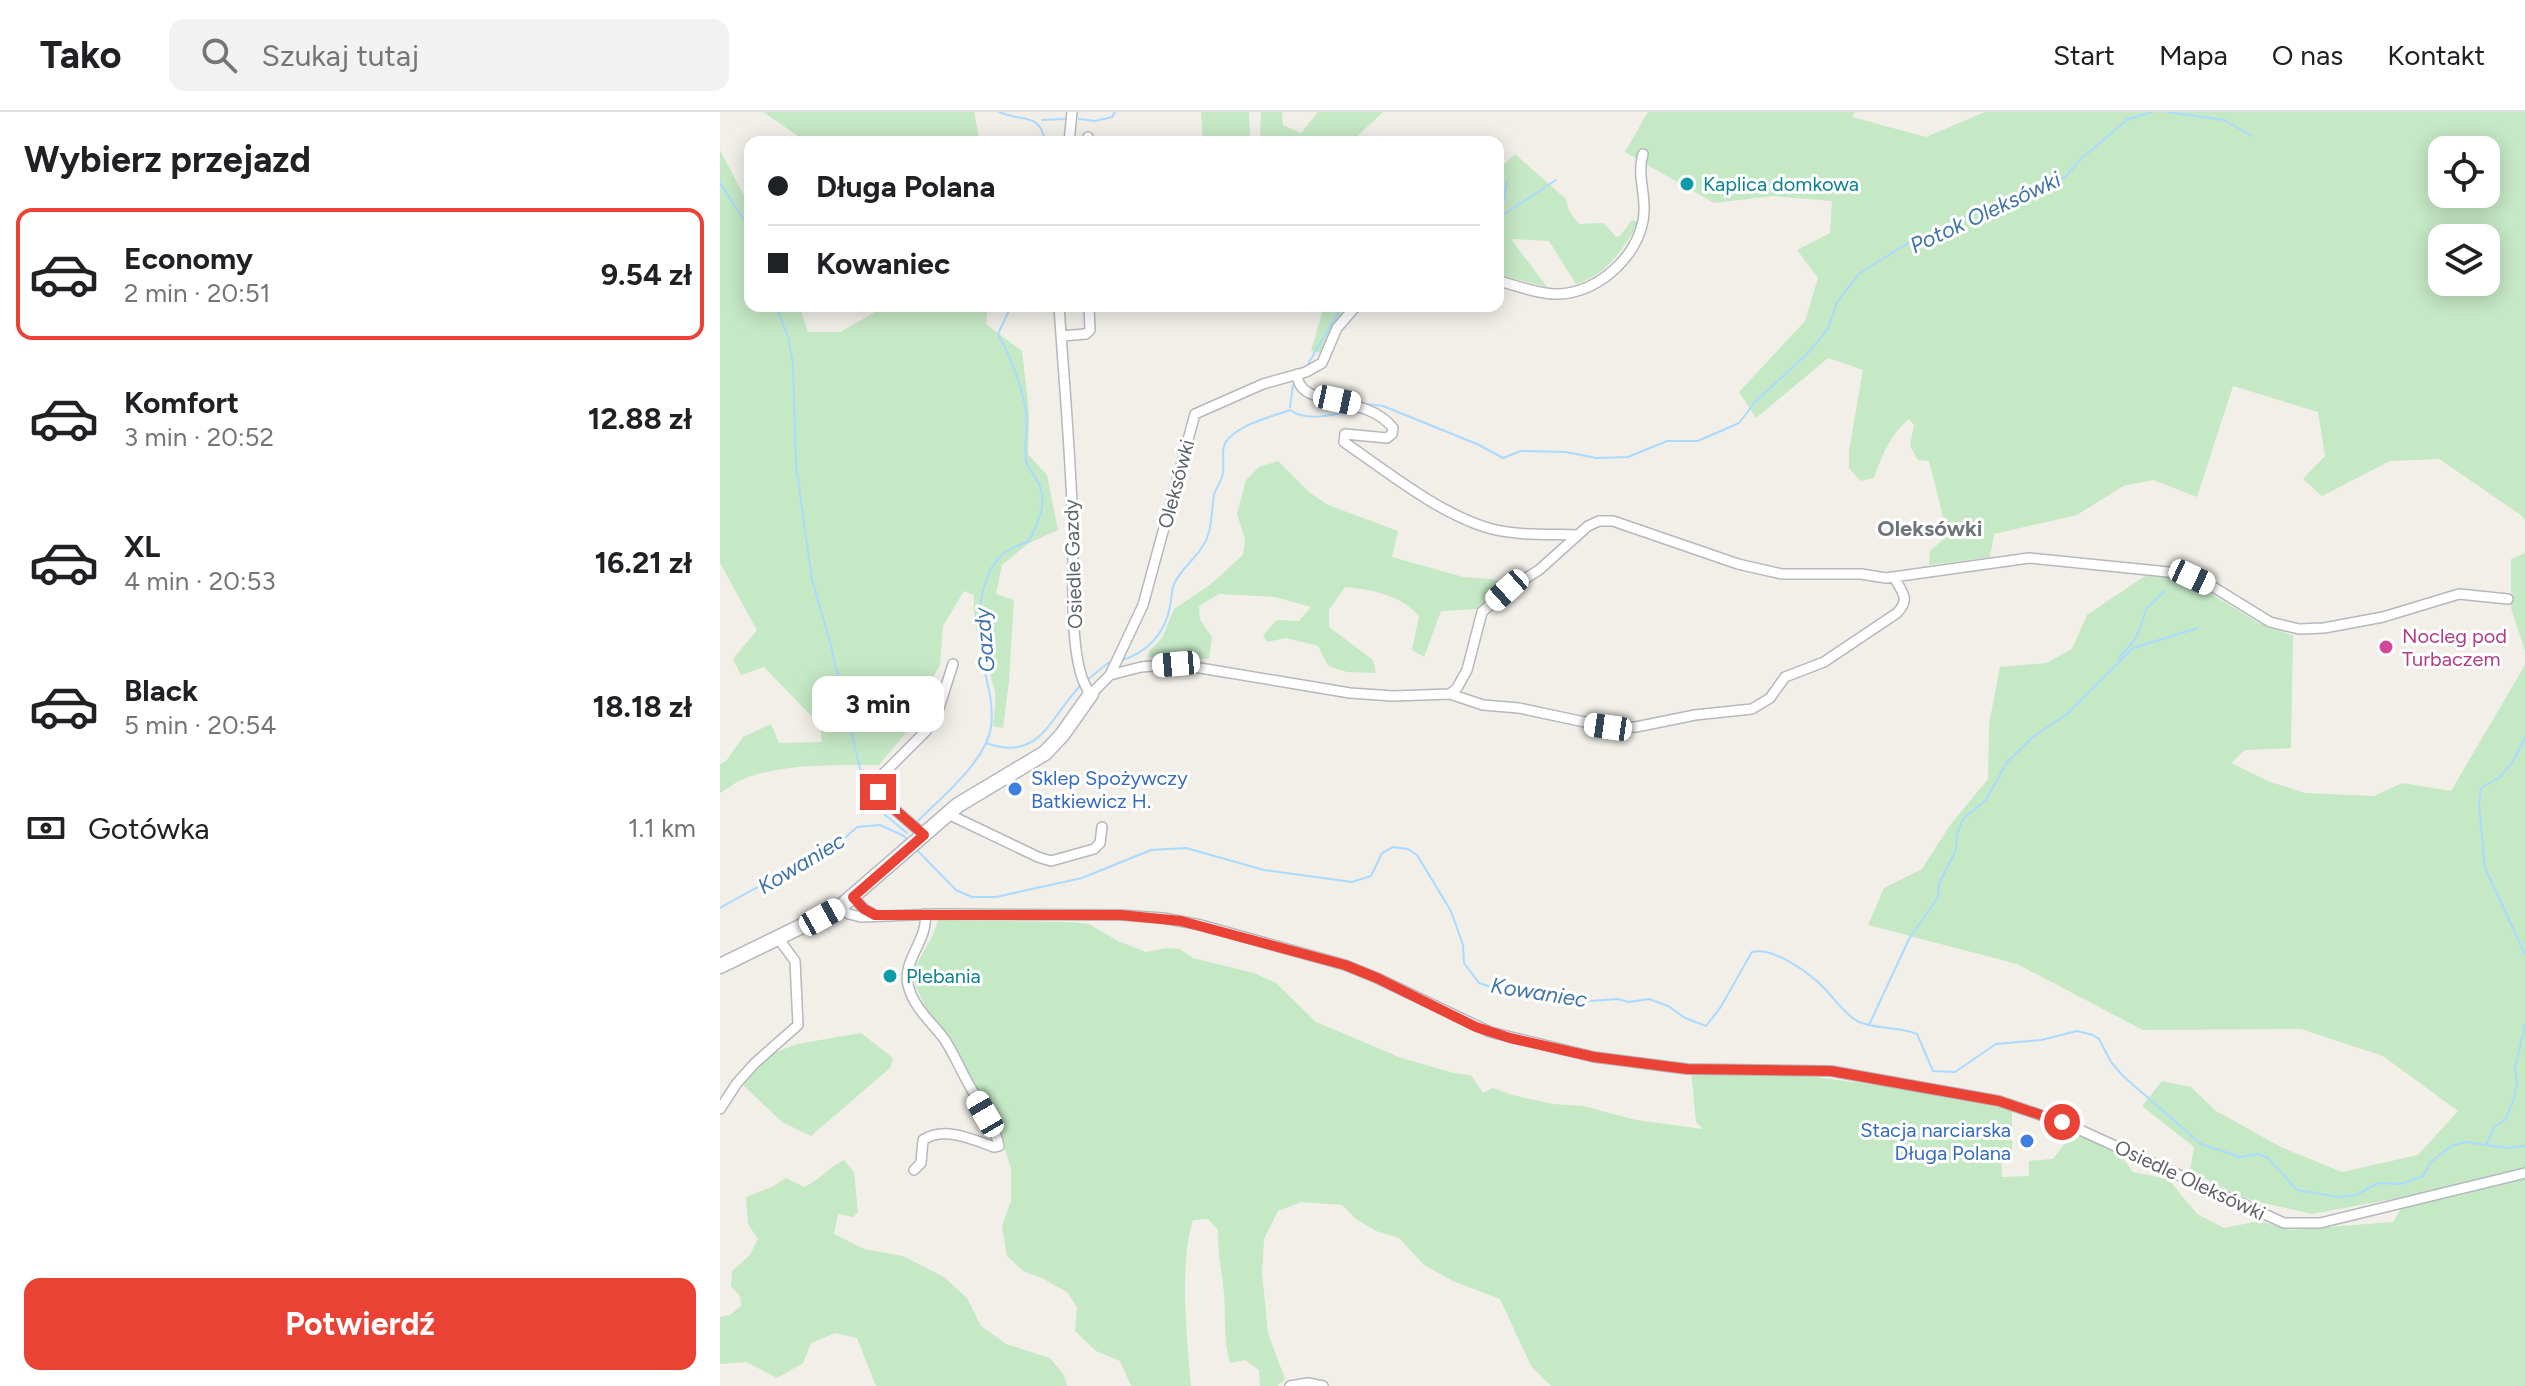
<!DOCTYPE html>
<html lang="pl">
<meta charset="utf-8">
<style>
:root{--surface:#fff;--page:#f2f2f2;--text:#202124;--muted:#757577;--line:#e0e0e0;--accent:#ea4335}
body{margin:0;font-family:Figtree,sans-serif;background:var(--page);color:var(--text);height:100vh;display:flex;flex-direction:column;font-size:30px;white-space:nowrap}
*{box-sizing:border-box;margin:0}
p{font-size:26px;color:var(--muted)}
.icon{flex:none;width:44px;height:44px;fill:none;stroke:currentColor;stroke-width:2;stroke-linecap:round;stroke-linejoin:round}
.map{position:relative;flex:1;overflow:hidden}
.sheet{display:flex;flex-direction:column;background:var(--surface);width:720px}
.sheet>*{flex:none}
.banner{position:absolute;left:24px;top:24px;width:760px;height:176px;border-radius:16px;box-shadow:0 4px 20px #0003;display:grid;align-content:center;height:176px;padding:0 24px;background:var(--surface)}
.controls{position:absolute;left:1708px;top:24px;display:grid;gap:16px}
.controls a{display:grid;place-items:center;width:72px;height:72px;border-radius:16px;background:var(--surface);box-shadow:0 4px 20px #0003;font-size:40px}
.end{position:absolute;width:36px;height:36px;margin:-18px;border:10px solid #ea4335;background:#fff;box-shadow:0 0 0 4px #fff}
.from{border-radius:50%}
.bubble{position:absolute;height:56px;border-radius:16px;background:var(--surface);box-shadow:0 4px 20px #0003;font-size:26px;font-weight:700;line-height:56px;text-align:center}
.car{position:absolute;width:24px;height:48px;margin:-24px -12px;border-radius:10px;box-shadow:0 0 6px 2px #0007;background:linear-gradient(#fff 24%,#345 0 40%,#fff 0 76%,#345 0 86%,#fff 0)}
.banner b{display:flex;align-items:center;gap:28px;height:76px;font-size:30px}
.banner b+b{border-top:2px solid var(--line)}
.banner i{width:20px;height:20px;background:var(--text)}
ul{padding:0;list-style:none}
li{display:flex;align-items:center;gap:24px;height:132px;margin:0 16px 12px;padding:0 8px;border:4px solid transparent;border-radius:16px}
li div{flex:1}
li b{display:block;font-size:30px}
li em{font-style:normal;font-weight:700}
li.selected{border-color:var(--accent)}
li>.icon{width:72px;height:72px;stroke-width:1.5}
h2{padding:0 24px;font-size:36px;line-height:96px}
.pay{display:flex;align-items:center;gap:20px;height:88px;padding:0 24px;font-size:30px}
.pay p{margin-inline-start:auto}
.cta{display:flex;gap:16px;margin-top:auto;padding:16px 24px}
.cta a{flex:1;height:92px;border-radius:16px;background:var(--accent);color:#fff;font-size:32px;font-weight:700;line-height:92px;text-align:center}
header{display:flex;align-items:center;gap:48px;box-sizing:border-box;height:112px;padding:0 40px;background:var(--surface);border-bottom:2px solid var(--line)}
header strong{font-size:38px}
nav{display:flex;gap:44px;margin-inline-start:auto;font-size:28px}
.search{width:560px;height:72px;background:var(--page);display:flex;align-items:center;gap:20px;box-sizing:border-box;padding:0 28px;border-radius:16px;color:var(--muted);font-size:30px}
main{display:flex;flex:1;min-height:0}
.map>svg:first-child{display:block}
.green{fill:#c5e8c5;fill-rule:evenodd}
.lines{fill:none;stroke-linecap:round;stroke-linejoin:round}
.stream{stroke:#aadaff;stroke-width:2}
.street-casing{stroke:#b5b8bc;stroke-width:12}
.secondary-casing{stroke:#b6babf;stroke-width:17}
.street{stroke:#fff;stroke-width:9}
.secondary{stroke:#fff;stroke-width:14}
.route{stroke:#ea4335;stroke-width:10}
.culture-dot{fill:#0f9aa8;stroke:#fff;stroke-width:3}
.hotel-dot{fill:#d1479c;stroke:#fff;stroke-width:3}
.shop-dot{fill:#3f7fe0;stroke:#fff;stroke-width:3}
.labels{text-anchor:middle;stroke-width:6;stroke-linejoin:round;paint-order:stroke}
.culture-label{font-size:20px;fill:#0d838f;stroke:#fff;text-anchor:start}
.street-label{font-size:20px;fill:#5f6368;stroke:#fff}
.hotel-label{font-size:20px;fill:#b23c85;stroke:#fff;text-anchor:start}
.shop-label{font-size:20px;fill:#366cbe;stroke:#fff;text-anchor:start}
.water-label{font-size:22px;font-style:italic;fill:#4174aa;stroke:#fff}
.neighbourhood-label{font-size:22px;font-weight:bold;fill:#70757a;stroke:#fff}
</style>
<header>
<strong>Tako</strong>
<div class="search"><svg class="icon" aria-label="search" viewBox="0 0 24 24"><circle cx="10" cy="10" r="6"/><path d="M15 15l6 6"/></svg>Szukaj tutaj</div>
<nav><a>Start</a><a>Mapa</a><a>O nas</a><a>Kontakt</a></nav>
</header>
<main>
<section class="sheet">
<h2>Wybierz przejazd</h2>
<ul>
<li class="selected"><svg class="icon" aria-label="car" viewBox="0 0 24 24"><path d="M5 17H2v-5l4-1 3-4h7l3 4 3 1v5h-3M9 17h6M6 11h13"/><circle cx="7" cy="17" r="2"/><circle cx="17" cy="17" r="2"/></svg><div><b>Economy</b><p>2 min · 20:51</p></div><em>9.54 zł</em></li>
<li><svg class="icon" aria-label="car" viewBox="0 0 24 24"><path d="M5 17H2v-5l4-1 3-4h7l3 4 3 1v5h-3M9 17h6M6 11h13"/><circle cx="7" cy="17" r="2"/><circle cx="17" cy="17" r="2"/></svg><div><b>Komfort</b><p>3 min · 20:52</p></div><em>12.88 zł</em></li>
<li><svg class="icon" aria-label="car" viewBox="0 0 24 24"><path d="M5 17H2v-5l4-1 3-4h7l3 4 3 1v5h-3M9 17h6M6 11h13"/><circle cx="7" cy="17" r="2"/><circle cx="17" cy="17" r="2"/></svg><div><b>XL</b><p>4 min · 20:53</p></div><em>16.21 zł</em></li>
<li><svg class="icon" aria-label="car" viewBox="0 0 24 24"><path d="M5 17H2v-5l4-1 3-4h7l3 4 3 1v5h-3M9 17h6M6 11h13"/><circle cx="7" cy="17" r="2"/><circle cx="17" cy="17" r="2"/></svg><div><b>Black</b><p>5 min · 20:54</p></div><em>18.18 zł</em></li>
</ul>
<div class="pay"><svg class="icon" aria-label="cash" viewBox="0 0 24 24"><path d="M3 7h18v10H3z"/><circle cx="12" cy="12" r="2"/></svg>Gotówka<p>1.1 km</p></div>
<div class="cta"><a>Potwierdź</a></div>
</section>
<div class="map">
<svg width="1805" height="1274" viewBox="0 0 1805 1274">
<rect width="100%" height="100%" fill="#f1efe8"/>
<path class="green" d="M43,0h211l6,30h-173z
M481,0h48l1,26 10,-1 1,-25h21l1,13 18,8 17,-21h65l-32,30h-148z
M928,0h207l-3,5 74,20 59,-25h540v408l-4,-5 -82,-56 -49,2 -68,35 -19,-17 22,-23 -7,-44 -85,-26 -36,111 -44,-17 -30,6 -46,29 -83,19 -4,23 -61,8 1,-14 15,-13 -2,-22 -14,-55 -11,-1 -8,-14 4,-21 -5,-6c-19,15 -27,37 -35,59l-14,3 -11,-13v-17l14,-81 -35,-12 -72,60 -17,-26 66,-71 13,-43 -21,-28 33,-17 2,-32 -59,-5 -59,7 -89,-51zM1722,38h44v44h-44zM1722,126h44v44h-44z
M0,38l30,57v99h49l9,26h32l46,-26h102l-2,18 36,27 7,60 -1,43 19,21 11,55 -29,13 -27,22 -6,29 18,6 -5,80 -6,48 -10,-2c1,-12 4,-27 1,-38 -9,-36 -22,-54 -20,-93l-10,-4 -21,35 -3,39 -20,35 -7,24 -34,41c-41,0 -99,-2 -138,15 -7,3 -14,9 -21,13v-29l6,-3 17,-24 28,-13 8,19 43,-1 -2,-17 -56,-58 -23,8 -8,-16 24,-29 -37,-67z
M795,42l51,45 3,12 10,13 25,-1 12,14 4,-1 12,-16 7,2c-17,28 -31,52 -63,62l-27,-43 -38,-2 36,48 -49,-12v-105z
M604,194h35l-36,47 -12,-2z
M558,349l32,32 18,12 70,26 -6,26 71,20 28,2 12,4 -26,26 -36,2 -17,46 -12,-7 7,-34c-20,-22 -46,-26 -74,-29l-16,23v17l44,33 3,13 -29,-1 -19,-6 -10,-20 -32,-8 -19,4 -4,-7 14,-15 22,1 12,-14 -36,-10 -56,-3 -20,12 1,14 12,17 -3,22 -61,-2 1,-6 13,-13 12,-29 37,-25 32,-29 2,-16 -8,-25 9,-34 13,-13z
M1805,441v98l-14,-43v-49z
M1425,464l31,1 17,6 66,40 34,13 -2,112 -46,2 -14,13 37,18 37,12 69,3 28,-13 49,8 74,-126v721h-974l-20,-20 -31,-67 -47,-18 -29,-16 -25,-27 -23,-7 -20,-12 -14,-14 -41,-3 -23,9 -14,28 -2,34 6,60 17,46 -8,7h-17l-1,-16 -14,-10 -15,3c-7,-23 -4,-45 -6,-70 -2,-22 -7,-41 -6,-63l-10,-11 -15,1c-14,43 -6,121 -2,166h-60l-11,-25 -24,-10 -21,-20 2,-24 -10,-15 -25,-14 -19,-7 -16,-15 -5,-30 9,-25v-33l-13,-40 -46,-88 -22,-24 -15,-31v-18l19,-34 4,-13 131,2 20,2 29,17 28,11 21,-4 13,1 13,9 61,15 22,10 40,39 83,35 54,16 18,2 12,18 10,-5 19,7 41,9 30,2 53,14 67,9 -7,-7 -5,-52 109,5 104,14 108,21v42l-11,7 1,18 27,-1v-15l24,-2 12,-16 3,-14 51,24 14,19 35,7 29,35 27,14 35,-7 30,9 104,-8 16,-26 -97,18 -66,-15 -56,-28 4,-24 -52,-41 20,-25 29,6 25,24 67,37 59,24 76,-17 40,-44 -75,-55 -82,-27 -158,1 -126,-66 -149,-39 16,-37 38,-19 28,-44 38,-46 1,-55 11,-57 46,-4 26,-14 15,-34z
M141,921l32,25 -3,10 -79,68 -29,-14 -39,-37 28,-31 26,-10z
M124,1048l10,12 4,40 -5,5 -15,-3 -4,20 30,15 39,7 41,21 23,21 14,28 25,18 44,14 14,17 3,11h-191l-19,-48 -22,-5 -24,10 -8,20 -26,15 -31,-16 -26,2v-47l10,-2 11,-9 -1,-10 -9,-10 1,-15 18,-16 8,-16 -10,-15 -2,-27 26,-10 14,-9 18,9c16,-7 24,-20 40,-27z"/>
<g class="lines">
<path class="stream" d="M279,0c26,11 41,0 46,30
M1447,0l57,8 28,16
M359,7l16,2 17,-4 3,-5
M322,8l23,-1
M0,71l30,46
M782,99l5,-30
M778,106l58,-38
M56,194l12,31 5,26 3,102 16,115 17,58 32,135 12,18
M588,252l34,-58
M647,292l16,2 94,38 26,14 18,-7 45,1 30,6 32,-1 39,-16h31l41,-18 17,-22 51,-47 21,-25 9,-27 22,-28 44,-28 41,-20 121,-49 17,-19 46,-39 25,-7
M570,295l3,-22
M1399,546l17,-20 11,-30 18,-17
M399,549c27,-7 47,-28 51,-55 2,-8 1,-17 5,-24 10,-19 29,-29 34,-50 3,-12 3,-25 5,-37 2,-7 8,-15 9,-22 2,-13 -4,-25 6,-35 15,-15 42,-21 61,-28 16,12 45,5 63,0
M366,569l22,-18 5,-1
M1805,626l-12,23 -13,16 -19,11 -2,16 6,64 40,86
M266,631c55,20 64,-27 95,-58
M156,684l8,18 23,19
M196,711c24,-25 70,-61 75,-96 4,-30 -9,-57 -12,-86 -2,-21 0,-40 7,-60 3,-10 8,-19 16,-26 7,-7 19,-10 27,-14 9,-19 20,-39 9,-59 -5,-8 -10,-13 -12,-22 -2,-12 1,-25 1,-37 -2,-32 -14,-61 -29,-89l13,-28
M196,737l40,41 16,7h24l86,-19 69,-28 35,-2 78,22 88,12 19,-6 11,-23 11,-6 15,2 9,6 34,56 12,34 1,18 15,20 18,6 79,13 42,-3 11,3 20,-3 19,7 17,12 21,8 14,-18 32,-56c23,-5 59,22 74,38 9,10 19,24 31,31 18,9 41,5 60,13l16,37 22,1 41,-28 45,-4 36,-9 16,4 6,4 12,23 12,14 78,68 39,13 19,-3 9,4 29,32 42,7 17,-2 22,-12 23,1 22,-8 8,-14 20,-16 15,-4 41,6 18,-2
M0,796l34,-19 16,-6 34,-24 32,-13 21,-19 23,-2 24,11 2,3
M1149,913l40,-86 29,-42 1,-13 17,-34 1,-16 6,-15 23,-19 21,-38 26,-25 34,-23 66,-66 65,-20
M1766,1033l8,-18 11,-7 9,-21 3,-16 -2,-14 10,-44"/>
<g class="street-casing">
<path id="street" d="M349,30l3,-30
M368,30v-5
M778,169c18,4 42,14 61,13 39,-2 76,-35 84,-73 5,-23 -7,-45 0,-67
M339,194c5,75 12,151 14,226 1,35 -6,137 18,162l19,-19 33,-70 52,-191 68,-30 43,-12 16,-9 15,-35 19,-22
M341,224l25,-2 4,-4 -1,-24
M577,262c1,4 1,9 4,12 12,19 68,11 92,42l-1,6 -5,4 -42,-4 -1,8c42,29 98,74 148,87 28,7 58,5 86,6
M390,563l31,-8 35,-3 174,29 43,3 57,-2 7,-6 10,-18 15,-58 25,-22 32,-20 49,-44 11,-5h14l125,43 44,10h79l25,4 143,-20 149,15 37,15 55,34 29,7 25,-1 59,-11 76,-23 49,5
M730,582l33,11 36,3 89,19h28l59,-12 57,-6 18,-11 15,-21 39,-15 73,-49c14,-15 5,-20 -3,-36
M228,702l90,43 13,4 43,-12 6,-6 2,-16
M204,723l-38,-33 -8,-10 1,-14 47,-47 13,-23 14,-44
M133,785l11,12 11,6
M119,796l10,6 12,3 76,-3 184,1 42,3 38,7 144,40 32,13 113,54 104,25 93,12 144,2 168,30 68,23 217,99h36l205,-50
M0,997l17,-26 18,-20 43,-38 -3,-64 -17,-23
M194,1058l7,-7 2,-23c21,-14 49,-1 71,7l5,-1c-5,-24 -22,-45 -33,-67 -8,-14 -14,-30 -24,-43 -13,-16 -29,-30 -34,-51 -6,-25 21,-46 17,-71
M570,1274l18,-3 15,3"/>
</g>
<g class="secondary-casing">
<path id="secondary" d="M0,854l119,-58 119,-103 87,-52 17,-18 29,-41"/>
</g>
<use href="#street" class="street"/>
<use href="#secondary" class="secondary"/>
</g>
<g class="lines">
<path class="route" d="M158,680l8,10 38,33 -71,62 11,12 11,6h246l60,6 164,44 32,13 99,49 34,11 84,19 93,12 144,2 168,30 63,21"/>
</g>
<g class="culture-dot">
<circle cx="967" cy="72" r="8"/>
<circle cx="170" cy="864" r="8"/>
</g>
<circle class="hotel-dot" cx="1666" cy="535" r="8"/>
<g class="shop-dot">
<circle cx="295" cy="677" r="8"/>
<circle cx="1307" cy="1029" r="8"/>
</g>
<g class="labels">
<g class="culture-label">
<text x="983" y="79">Kaplica domkowa</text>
<text x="186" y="871">Plebania</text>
</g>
<g class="street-label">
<text transform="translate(456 372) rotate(-75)" y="7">Oleksówki</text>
<text transform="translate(353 452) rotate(-92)" y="7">Osiedle Gazdy</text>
<text transform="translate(1470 1068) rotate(25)" y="7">Osiedle Oleksówki</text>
</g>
<g class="hotel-label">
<text x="1682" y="531">Nocleg pod<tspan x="1682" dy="23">Turbaczem</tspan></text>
</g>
<g class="shop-label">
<text x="311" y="673">Sklep Spożywczy<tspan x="311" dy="23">Batkiewicz H.</tspan></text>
<text x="1291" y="1025" text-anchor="end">Stacja narciarska<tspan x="1291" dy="23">Długa Polana</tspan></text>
</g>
<g class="water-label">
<text transform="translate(1265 100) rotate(-25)" y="8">Potok Oleksówki</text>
<text transform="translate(264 528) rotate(-95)" y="8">Gazdy</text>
<text transform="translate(81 751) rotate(-31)" y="8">Kowaniec</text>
<text transform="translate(819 880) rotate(9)" y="8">Kowaniec</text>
</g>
<g class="neighbourhood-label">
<text x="1210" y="424">Oleksówki</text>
</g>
</g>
</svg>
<div class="controls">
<a><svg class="icon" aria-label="locate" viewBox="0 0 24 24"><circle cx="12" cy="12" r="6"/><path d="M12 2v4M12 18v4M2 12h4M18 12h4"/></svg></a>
<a><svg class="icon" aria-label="layers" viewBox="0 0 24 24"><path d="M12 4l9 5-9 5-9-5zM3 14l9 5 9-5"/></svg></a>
</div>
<i class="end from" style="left:1342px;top:1010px"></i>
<i class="end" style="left:158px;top:680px"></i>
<div class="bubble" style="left:92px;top:564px;width:132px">3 min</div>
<i class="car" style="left:617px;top:288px;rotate:102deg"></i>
<i class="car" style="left:1472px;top:465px;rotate:115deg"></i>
<i class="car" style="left:787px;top:478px;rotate:228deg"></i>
<i class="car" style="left:456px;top:552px;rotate:265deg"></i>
<i class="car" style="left:888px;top:615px;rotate:278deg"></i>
<i class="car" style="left:102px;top:805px;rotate:61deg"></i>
<i class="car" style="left:265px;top:1002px;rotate:330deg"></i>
<div class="banner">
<b><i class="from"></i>Długa Polana</b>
<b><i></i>Kowaniec</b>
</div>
</div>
</main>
